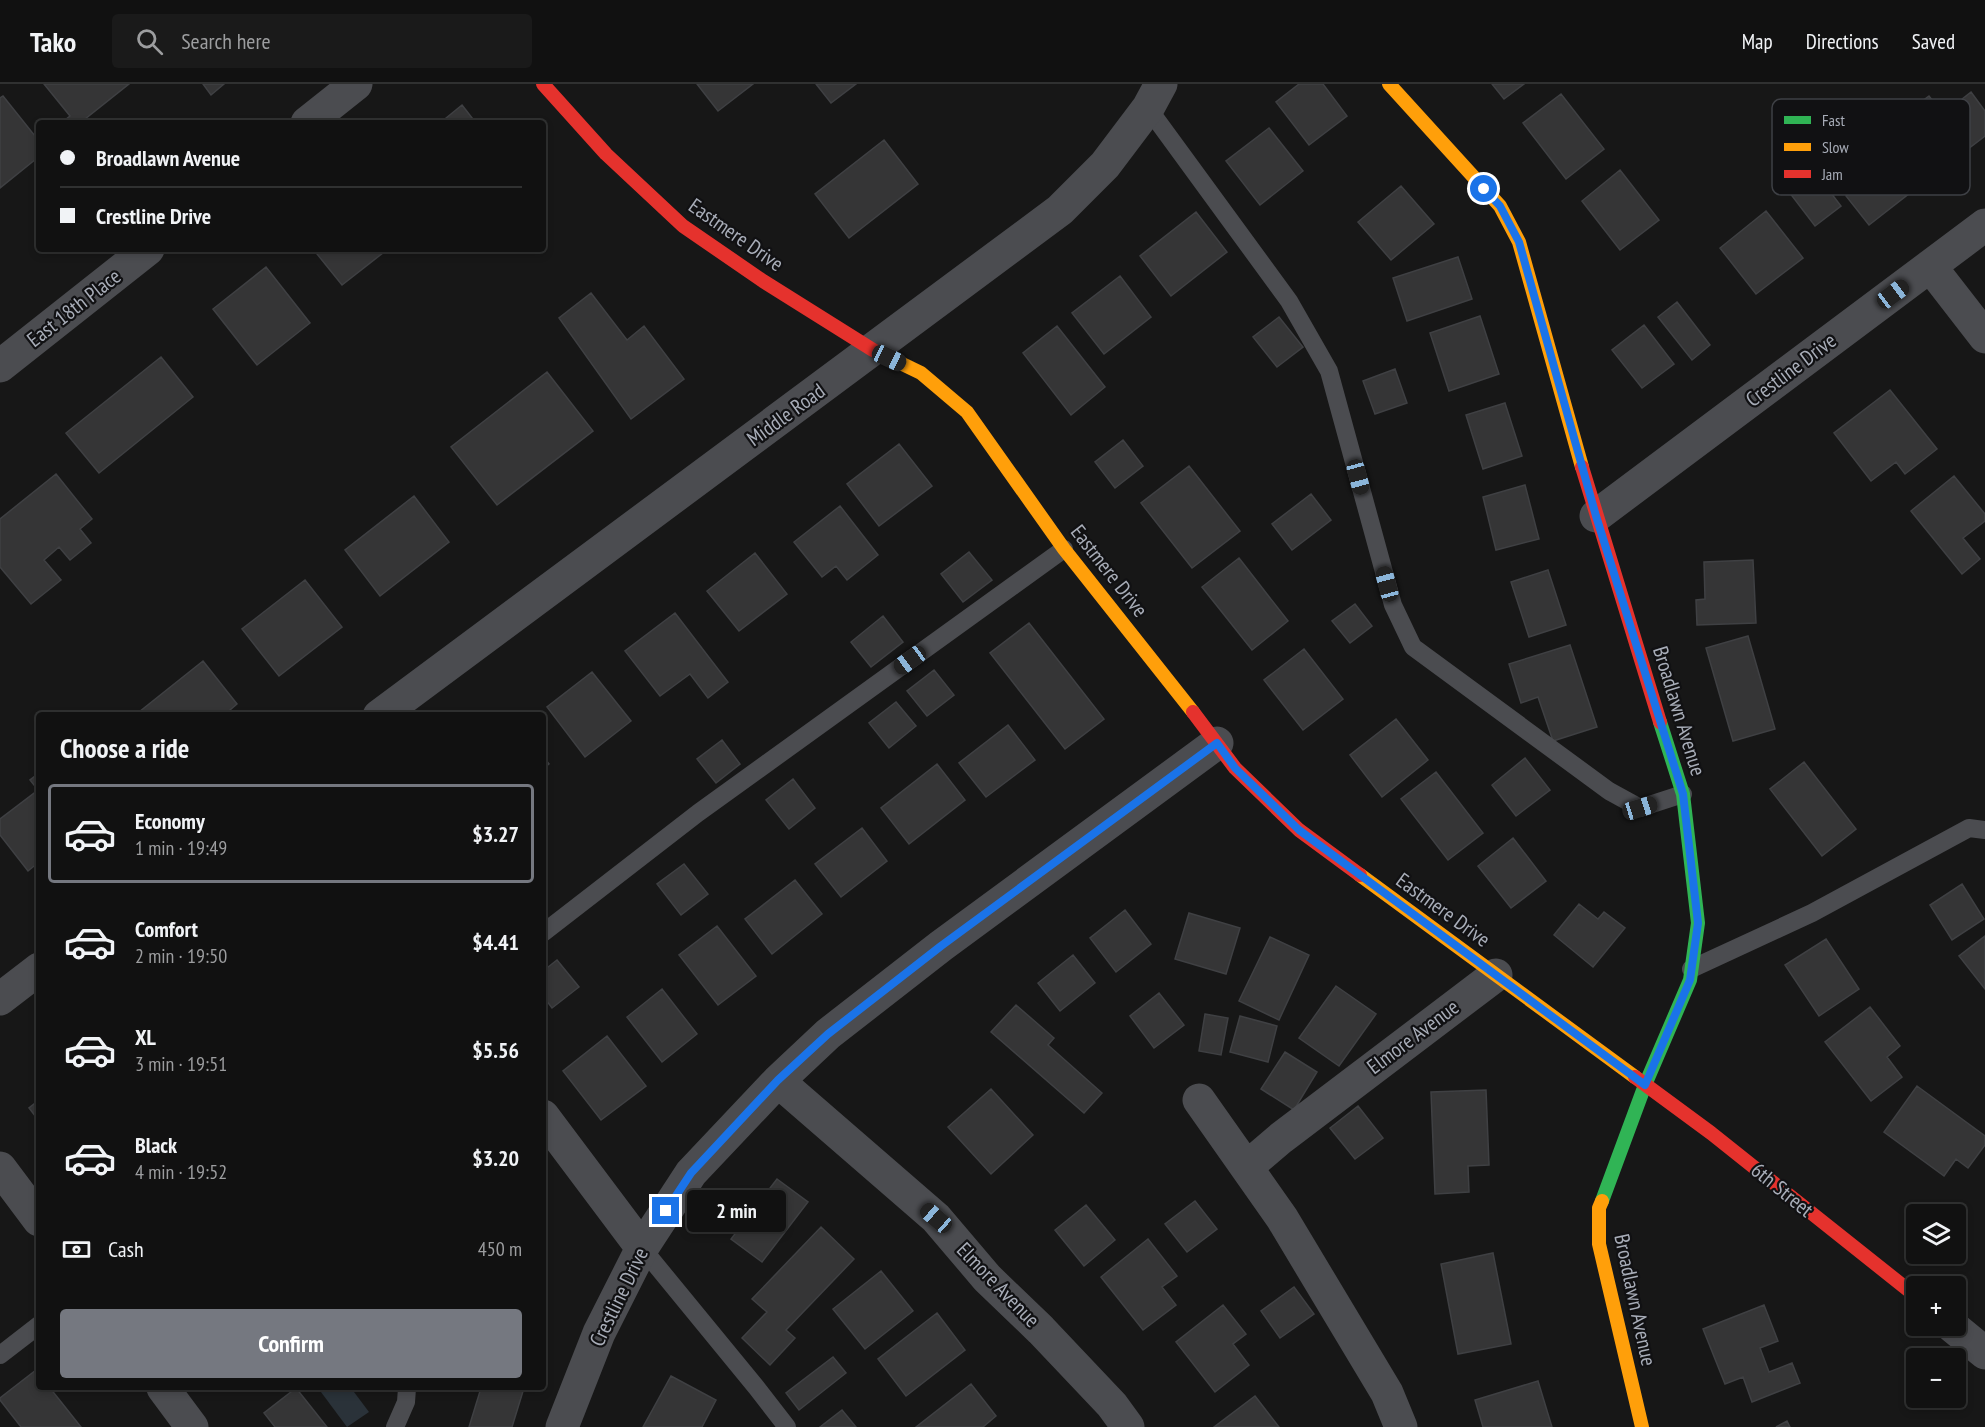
<!DOCTYPE html>
<meta charset="utf-8">
<style>
:root{--surface:#111;--page:#1a1a1a;--text:#f1f3f6;--muted:#9c9d9f;--line:#303131;--accent:#757880}
body{margin:0;font-family:"PT Sans Narrow",sans-serif;background:var(--page);color:var(--text);height:100vh;display:flex;flex-direction:column;font-size:22px;white-space:nowrap}
*{box-sizing:border-box;margin:0}
p{font-size:20px;color:var(--muted)}
.icon{flex:none;width:33px;height:33px;fill:none;stroke:currentColor;stroke-width:2;stroke-linecap:round;stroke-linejoin:round}
.map{position:relative;flex:1;overflow:hidden}
.side{position:absolute;left:36px;top:628px;width:510px;height:678px;display:flex;flex-direction:column;background:var(--surface);border-radius:6px;box-shadow:0 3px 9px #0003,0 0 0 2px var(--line)}
.side>*{flex:none}
.hud{position:absolute;left:36px;top:36px;width:510px;height:132px;border-radius:6px;box-shadow:0 3px 9px #0003,0 0 0 2px var(--line);display:grid;align-content:center;height:132px;padding:0 24px;background:var(--surface)}
.fabs{position:absolute;left:1906px;top:1120px;display:grid;gap:12px}
.fabs a{display:grid;place-items:center;width:60px;height:60px;border-radius:6px;background:var(--surface);box-shadow:0 3px 9px #0003,0 0 0 2px var(--line);font-size:30px}
.end{position:absolute;width:27px;height:27px;margin:-14px;border:8px solid #1a73e8;background:#fff;box-shadow:0 0 0 3px #fff}
.from{border-radius:50%}
.bubble{position:absolute;height:42px;border-radius:6px;background:var(--surface);box-shadow:0 3px 9px #0003,0 0 0 2px var(--line);font-size:20px;font-weight:800;line-height:42px;text-align:center}
.car{position:absolute;width:18px;height:36px;margin:-18px -9px;border-radius:8px;box-shadow:0 0 4px 2px #0007;background:linear-gradient(#222 24%,#8ab4d8 0 40%,#222 0 76%,#8ab4d8 0 86%,#222 0)}
.hud b{display:flex;align-items:center;gap:21px;height:57px;font-size:22px}
.hud b+b{border-top:2px solid var(--line)}
.hud i{width:15px;height:15px;background:var(--text)}
ul{padding:0;list-style:none}
li{display:flex;align-items:center;gap:18px;height:99px;margin:0 12px 9px;padding:0 12px;border:3px solid transparent;border-radius:6px}
li div{flex:1}
li b{display:block;font-size:22px}
li em{font-style:normal;font-weight:800}
li.on{border-color:var(--accent)}
li>.icon{width:54px;height:54px;stroke-width:1.5}
h2{padding:0 24px;font-size:27px;line-height:72px}
.pay{display:flex;align-items:center;gap:15px;height:66px;padding:0 24px;font-size:22px}
.pay p{margin-inline-start:auto}
.primary-button{display:flex;gap:12px;margin-top:auto;padding:12px 24px}
.primary-button a{flex:1;height:69px;border-radius:6px;background:var(--accent);color:#fff;font-size:24px;font-weight:800;line-height:69px;text-align:center}
header{display:flex;align-items:center;gap:36px;box-sizing:border-box;height:84px;padding:0 30px;background:var(--surface);border-bottom:2px solid var(--line)}
header strong{font-size:28px}
nav{display:flex;gap:33px;margin-inline-start:auto;font-size:21px}
.search{width:420px;height:54px;background:var(--page);display:flex;align-items:center;gap:15px;box-sizing:border-box;padding:0 21px;border-radius:6px;color:var(--muted);font-size:22px}
.map>svg:first-child{display:block}
.water{fill:#2a3239}
.building{fill:#353536;stroke:#3f4043;stroke-width:1.5}
.lines{fill:none;stroke-linecap:round;stroke-linejoin:round}
.lane{stroke:#4b4c50;stroke-width:18}
.street{stroke:#4b4c50;stroke-width:33}
.fast{stroke:#30b455;stroke-width:14}
.slow{stroke:#ff9f0a;stroke-width:14}
.jam{stroke:#e5322d;stroke-width:14}
.route{stroke:#1a73e8;stroke-width:8}
.labels{text-anchor:middle;stroke-width:4.5;stroke-linejoin:round;paint-order:stroke}
.street-label{font-size:21px;fill:#a8adb8;stroke:#111113}
.key{fill:#111113;stroke:#3e4045;stroke-width:1.5}
.key-label{font-size:16px;fill:#a8adb8}
</style>
<header>
<strong>Tako</strong>
<div class="search"><svg class="icon" aria-label="search" viewBox="0 0 24 24"><circle cx="10" cy="10" r="6"/><path d="M15 15l6 6"/></svg>Search here</div>
<nav><a>Map</a><a>Directions</a><a>Saved</a></nav>
</header>
<div class="map">
<svg width="1985" height="1343" viewBox="0 0 1985 1343">
<rect width="100%" height="100%" fill="#171717"/>
<path class="water" d="M318,1304h33l18,24 -22,15z"/>
<path class="building" d="M44,0h85l-49,39h-19l9,-7z
M203,0h21l-13,11z
M697,0h56l-35,27z
M816,0h40l-25,19z
M1299,0h24l24,32 -38,29 -33,-43z
M1492,0h32l-20,15z
M1971,8l14,19v25l-38,29 -41,-52 23,-17 14,18z
M1561,10l43,55 -38,30 -43,-56z
M3,12l36,45v22l-3,-4 -36,29v-90z
M462,21l14,18h-36z
M1269,44l34,43 -43,34 -34,-44z
M884,56l34,44 -69,54 -34,-44z
M1892,76l23,29 -46,36 -23,-29z
M1620,86l39,50 -39,30 -38,-49z
M1815,88l26,34 -26,20 -26,-34z
M1401,102l33,38 -43,36 -33,-38z
M1766,127l37,47 -47,36 -36,-46z
M1196,128l31,40 -56,44 -31,-40z
M313,165h75l-46,36z
M1458,173l14,42 -65,22 -14,-43z
M266,183l44,56 -53,42 -44,-56z
M1120,192l31,41 -47,37 -32,-41z
M591,209l36,47 17,-14 40,53 -53,40 -72,-101z
M1677,218l33,43 -18,15 -34,-43z
M1480,232l19,58 -50,17 -19,-58z
M1279,233l24,30 -26,20 -24,-30z
M1644,241l30,39 -32,24 -30,-38z
M1057,242l48,61 -34,28 -48,-62z
M161,273l32,40 -94,76 -33,-40z
M1395,285l12,34 -32,11 -12,-33z
M547,288l46,59 -96,74 -46,-58z
M1890,306l47,59 -32,25 -9,-12 -25,19 -37,-48z
M1505,319l17,53 -39,13 -17,-54z
M1123,356l20,26 -28,22 -20,-26z
M899,360l33,42 -53,40 -32,-42z
M1189,382l51,65 -48,37 -51,-65z
M56,390l36,45 -12,10 11,14 -21,17 -11,-13 -15,13 17,20 -30,24 -31,-37v-48z
M1954,392l31,38v7l-22,17 17,21 -18,15 -51,-63z
M1525,401l14,54 -43,11 -13,-53z
M1311,410l20,26 -39,30 -20,-26z
M414,412l35,46 -69,54 -35,-46z
M840,422l38,49 -31,25 -11,-14 -14,11 -28,-35z
M969,468l23,28 -29,22 -22,-28z
M755,469l32,41 -48,37 -32,-40z
M1239,474l49,63 -36,29 -50,-63z
M1753,476l3,63 -59,2 -1,-25 9,-1 -1,-37z
M1548,486l18,55 -37,12 -18,-55z
M305,496l37,47 -63,49 -37,-47z
M1355,520l17,22 -22,17 -18,-22z
M675,529l53,69 -20,16 -18,-24 -30,22 -35,-45z
M883,532l20,26 -32,25 -20,-25z
M1029,539l75,96 -39,30 -75,-96z
M1748,552l27,93 -42,12 -27,-93z
M1570,561l27,82 -44,14 -15,-44 -17,6 -12,-39z
M1304,565l39,50 -40,31 -39,-50z
M203,577l34,43 -14,12h-89z
M934,586l20,25 -27,21 -20,-25z
M592,588l39,49 -46,36 -38,-50z
M896,618l20,24 -27,22 -20,-25z
M1396,635l32,41 -46,37 -32,-42z
M1008,641l27,35 -49,37 -27,-34z
M722,656l18,24 -24,19 -19,-24z
M543,672l6,8 -6,5z
M1525,674l25,32 -34,26 -24,-31z
M1804,678l52,67 -34,27 -52,-67z
M937,680l28,36 -56,44 -28,-36z
M1436,688l47,61 -35,27 -47,-61z
M39,689v89l-11,9 -28,-36v-16l38,-29 -8,-10z
M793,695l22,29 -26,21 -23,-29z
M862,744l25,33 -46,36 -26,-33z
M1513,754l33,43 -35,27 -33,-42z
M684,780l24,30 -27,21 -24,-31z
M795,796l27,34 -50,40 -27,-35z
M1962,800l22,35 -32,21 -22,-35z
M1579,820l19,15 6,-7 21,16 -32,39 -39,-32z
M1125,826l26,34 -35,28 -26,-34z
M1189,829l51,15 -14,46 -51,-15z
M717,842l39,50 -38,29 -39,-50z
M1985,852v53l-26,-33z
M1270,853l39,18 -30,65 -40,-19z
M1826,855l33,50 -40,27 -34,-51z
M1073,871l22,28 -35,28 -22,-28z
M557,876l22,27 -27,21 -9,-12v-25z
M1336,902l40,28 -37,52 -40,-28z
M662,905l35,45 -35,28 -35,-45z
M1159,909l25,32 -30,23 -24,-32z
M1016,921l38,33 -6,7 54,48 -18,20 -93,-81z
M1870,923l30,39 -13,11 15,20 -31,24 -46,-59z
M1205,930l23,4 -7,37 -22,-4z
M1240,932l37,10 -9,36 -38,-10z
M607,952l39,50 -45,34 -38,-49z
M1285,968l32,20 -23,38 -33,-21z
M1917,1002l68,50v9l-17,23 -12,-9 -12,17 -60,-44z
M991,1005l42,46 -42,39 -43,-47z
M1486,1006l3,75 -21,1 1,26 -34,2 -4,-102z
M39,1016v21l-10,-13z
M1358,1022l25,32 -28,21 -25,-31z
M777,1095l31,23 -46,60 -31,-23z
M1195,1117l22,28 -30,23 -22,-28z
M1086,1121l29,35 -31,26 -29,-36z
M821,1143l33,32 -68,71 9,8 -25,27 -28,-27 25,-26 -15,-13z
M1148,1155l29,37 -15,11 14,18 -33,25 -42,-53z
M1493,1169l18,91 -53,10 -17,-90z
M881,1187l32,40 -48,38 -32,-40z
M1294,1203l20,27 -34,24 -19,-27z
M1223,1221l23,29 -13,10 16,21 -34,27 -39,-50z
M1764,1221l14,36 -18,7 9,24 23,-9 8,20 -48,19 -9,-25 -18,7 -22,-55z
M937,1229l28,37 -59,46 -28,-37z
M833,1273l13,16 -47,37 -13,-17z
M36,1286l3,4v14h11l31,39h-60l-21,-27v-2z
M671,1292l45,24 -14,27h-59z
M1538,1297l14,46h-69l-8,-27z
M971,1300l25,32 -13,11h-67z
M296,1304l31,39h-52l-11,-14z
M481,1304h43l-12,39h-43z
M1255,1312l24,31h-65z
M842,1326l14,17h-36z
M1787,1337l3,6h-14z"/>
<g class="lines">
<path class="lane" d="M1148,24l141,193 40,70 64,234 20,42 196,144 31,17 43,-14
M543,849l155,-120 366,-264
M1691,885l121,-56 157,-85 16,2
M642,1164l114,139 31,40
M0,1271l39,-30
M395,1343l11,-25 1,-14"/>
<path class="street" d="M307,39l49,-39
M1930,182l55,71
M0,282l148,-117
M1596,432l389,-291
M379,632l681,-506 45,-45 43,-57 13,-24
M0,915l39,-30
M778,997l158,137 51,60 54,52 71,75 16,22
M1199,1016l83,118 105,175 14,34
M543,1032l99,132
M1247,1083l34,-29 215,-163
M0,1084l39,52
M1952,1242l33,27
M163,1304l29,39
M562,1343l37,-94 43,-85 49,-75 87,-92 50,-47 113,-88 276,-203"/>
<path class="fast" d="M1602,1117l43,-116 45,-105 8,-57 -15,-129 -23,-72"/>
<path class="slow" d="M1389,0l111,122 19,36 63,225
M892,275l29,14 46,39 97,137 129,163
M1360,791l275,202
M1602,1117l-3,7v36l43,183"/>
<path class="jam" d="M543,0l63,70 77,72 80,55 110,69 19,9
M1582,383l78,255
M1193,628l42,56 64,62 61,45
M1635,993l76,56 206,164"/>
</g>
<g class="lines">
<path class="route" d="M666,1127l25,-38 87,-93 50,-46 113,-88 276,-203 18,25 64,62 346,255 45,-105 8,-57 -15,-129 -87,-278 -77,-274 -19,-36 -16,-17"/>
</g>
<g class="labels">
<g class="street-label">
<text transform="translate(736 151) rotate(35)" y="7">Eastmere Drive</text>
<text transform="translate(74 224) rotate(-38)" y="7">East 18th Place</text>
<text transform="translate(1791 286) rotate(-37)" y="7">Crestline Drive</text>
<text transform="translate(786 331) rotate(-36)" y="7">Middle Road</text>
<text transform="translate(1109 487) rotate(52)" y="7">Eastmere Drive</text>
<text transform="translate(1679 627) rotate(73)" y="7">Broadlawn Avenue</text>
<text transform="translate(1443 826) rotate(36)" y="7">Eastmere Drive</text>
<text transform="translate(1413 953) rotate(-37)" y="7">Elmore Avenue</text>
<text transform="translate(1782 1106) rotate(39)" y="7">6th Street</text>
<text transform="translate(998 1201) rotate(46)" y="7">Elmore Avenue</text>
<text transform="translate(619 1213) rotate(-64)" y="7">Crestline Drive</text>
<text transform="translate(1635 1216) rotate(78)" y="7">Broadlawn Avenue</text>
</g>
</g>
<rect x="1772" y="15" width="198" height="96" rx="9" class="key"/>
<rect x="1784" y="32" width="27" height="8" fill="#30b455"/>
<rect x="1784" y="59" width="27" height="8" fill="#ff9f0a"/>
<rect x="1784" y="86" width="27" height="8" fill="#e5322d"/>
<g class="key-label">
<text x="1822" y="42">Fast</text>
<text x="1822" y="69">Slow</text>
<text x="1822" y="96">Jam</text>
</g>
</svg>
<div class="fabs">
<a><svg class="icon" aria-label="layers" viewBox="0 0 24 24"><path d="M12 4l9 5-9 5-9-5zM3 14l9 5 9-5"/></svg></a>
<a>+</a>
<a>−</a>
</div>
<i class="end from" style="left:1484px;top:105px"></i>
<i class="end" style="left:666px;top:1127px"></i>
<div class="bubble" style="left:687px;top:1106px;width:99px">2 min</div>
<i class="car" style="left:1893px;top:210px;rotate:53deg"></i>
<i class="car" style="left:889px;top:274px;rotate:115deg"></i>
<i class="car" style="left:1358px;top:393px;rotate:165deg"></i>
<i class="car" style="left:1387px;top:500px;rotate:345deg"></i>
<i class="car" style="left:910px;top:576px;rotate:234deg"></i>
<i class="car" style="left:1640px;top:724px;rotate:73deg"></i>
<i class="car" style="left:936px;top:1134px;rotate:311deg"></i>
<div class="hud">
<b><i class="from"></i>Broadlawn Avenue</b>
<b><i></i>Crestline Drive</b>
</div>
<section class="side">
<h2>Choose a ride</h2>
<ul>
<li class="on"><svg class="icon" aria-label="car" viewBox="0 0 24 24"><path d="M5 17H2v-5l4-1 3-4h7l3 4 3 1v5h-3M9 17h6M6 11h13"/><circle cx="7" cy="17" r="2"/><circle cx="17" cy="17" r="2"/></svg><div><b>Economy</b><p>1 min · 19:49</p></div><em>$3.27</em></li>
<li><svg class="icon" aria-label="car" viewBox="0 0 24 24"><path d="M5 17H2v-5l4-1 3-4h7l3 4 3 1v5h-3M9 17h6M6 11h13"/><circle cx="7" cy="17" r="2"/><circle cx="17" cy="17" r="2"/></svg><div><b>Comfort</b><p>2 min · 19:50</p></div><em>$4.41</em></li>
<li><svg class="icon" aria-label="car" viewBox="0 0 24 24"><path d="M5 17H2v-5l4-1 3-4h7l3 4 3 1v5h-3M9 17h6M6 11h13"/><circle cx="7" cy="17" r="2"/><circle cx="17" cy="17" r="2"/></svg><div><b>XL</b><p>3 min · 19:51</p></div><em>$5.56</em></li>
<li><svg class="icon" aria-label="car" viewBox="0 0 24 24"><path d="M5 17H2v-5l4-1 3-4h7l3 4 3 1v5h-3M9 17h6M6 11h13"/><circle cx="7" cy="17" r="2"/><circle cx="17" cy="17" r="2"/></svg><div><b>Black</b><p>4 min · 19:52</p></div><em>$3.20</em></li>
</ul>
<div class="pay"><svg class="icon" aria-label="cash" viewBox="0 0 24 24"><path d="M3 7h18v10H3z"/><circle cx="12" cy="12" r="2"/></svg>Cash<p>450 m</p></div>
<div class="primary-button"><a>Confirm</a></div>
</section>
</div>
